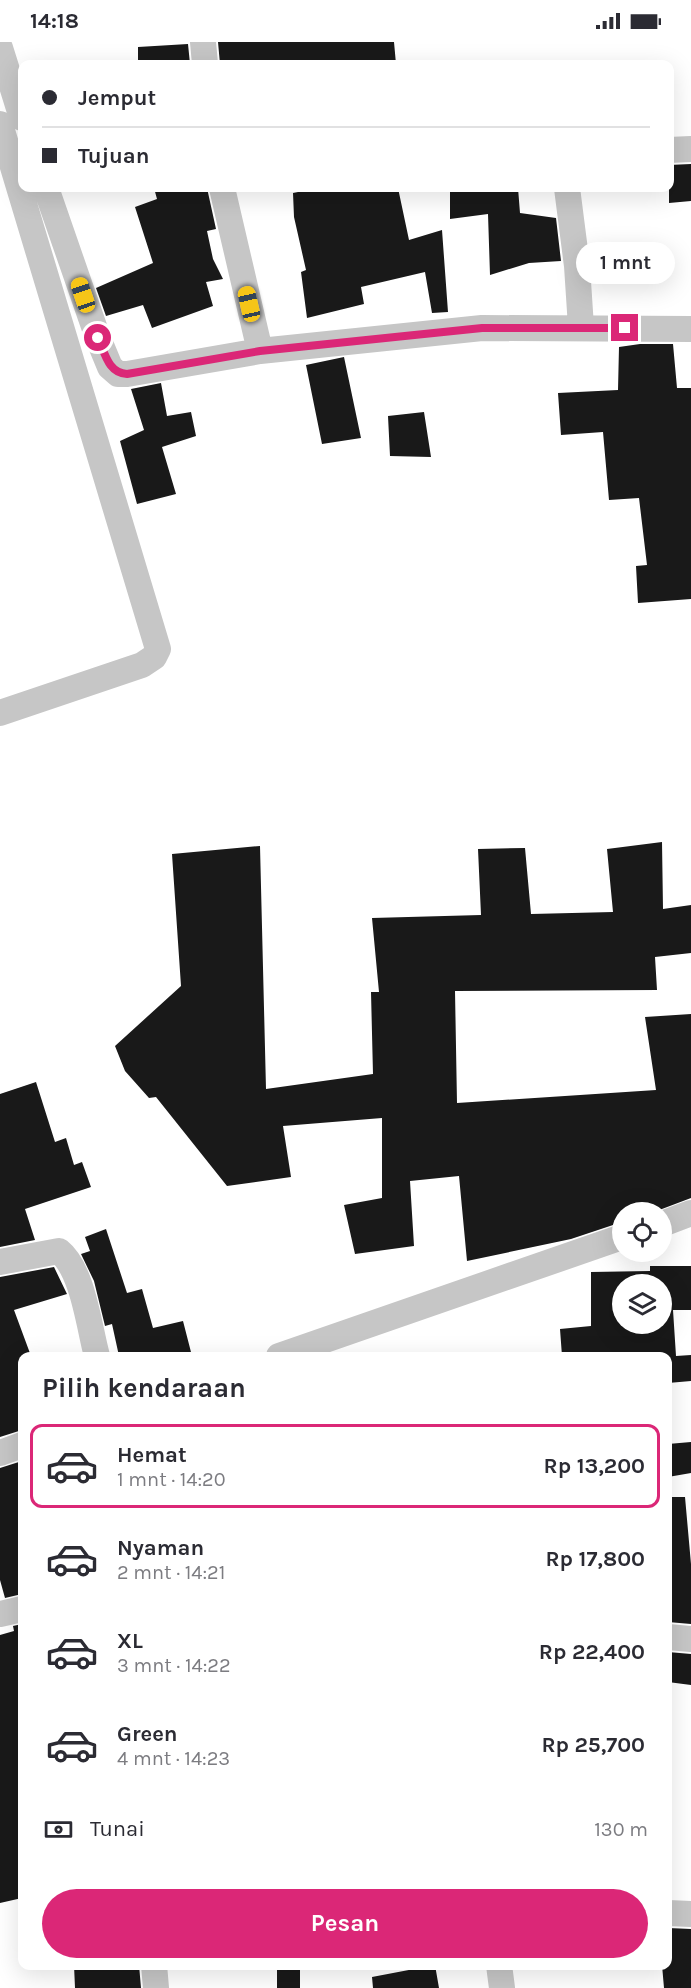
<!DOCTYPE html>
<html lang="id">
<meta charset="utf-8">
<style>
:root{--surface:#fff;--page:#f2f2f3;--text:#2b2b33;--muted:#7c7c81;--line:#e1e1e2;--accent:#db2777}
body{margin:0;font-family:Karla,sans-serif;background:var(--page);color:var(--text);height:100vh;display:flex;flex-direction:column;font-size:22px;white-space:nowrap}
*{box-sizing:border-box;margin:0}
p{font-size:20px;color:var(--muted)}
.icon{flex:none;width:33px;height:33px;fill:none;stroke:currentColor;stroke-width:2;stroke-linecap:round;stroke-linejoin:round}
.map{position:relative;flex:1;overflow:hidden}
.drawer{position:absolute;left:18px;top:1310px;width:654px;height:618px;display:flex;flex-direction:column;background:var(--surface);border-radius:12px;box-shadow:0 6px 24px #0002}
.drawer>*{flex:none}
.guide{position:absolute;left:18px;top:18px;width:656px;height:132px;border-radius:12px;box-shadow:0 6px 24px #0002;display:grid;align-content:center;height:132px;padding:0 24px;background:var(--surface)}
.tools{position:absolute;left:612px;top:1160px;display:grid;gap:12px}
.tools a{display:grid;place-items:center;width:60px;height:60px;border-radius:50%;background:var(--surface);box-shadow:0 6px 24px #0002;font-size:30px}
.end{position:absolute;width:27px;height:27px;margin:-14px;border:8px solid #db2777;background:#fff;box-shadow:0 0 0 3px #fff}
.from{border-radius:50%}
.bubble{position:absolute;height:42px;border-radius:21px;background:var(--surface);box-shadow:0 6px 24px #0002;font-size:20px;font-weight:700;line-height:42px;text-align:center}
.car{position:absolute;width:18px;height:36px;margin:-18px -9px;border-radius:8px;box-shadow:0 0 4px 2px #0007;background:linear-gradient(#f5c518 24%,#345 0 40%,#f5c518 0 76%,#345 0 86%,#f5c518 0)}
.guide b{display:flex;align-items:center;gap:21px;height:57px;font-size:22px}
.guide b+b{border-top:2px solid var(--line)}
.guide i{width:15px;height:15px;background:var(--text)}
ul{padding:0;list-style:none}
li{display:flex;align-items:center;gap:18px;height:84px;margin:0 12px 9px;padding:0 12px;border:3px solid transparent;border-radius:12px}
li div{flex:1}
li b{display:block;font-size:22px}
li em{font-style:normal;font-weight:700}
li.active{border-color:var(--accent)}
li>.icon{width:54px;height:54px;stroke-width:1.5}
h2{padding:0 24px;font-size:27px;line-height:72px}
.pay{display:flex;align-items:center;gap:15px;height:66px;padding:0 24px;font-size:22px}
.pay p{margin-inline-start:auto}
.cta{display:flex;gap:12px;margin-top:auto;padding:12px 24px}
.cta a{flex:1;height:69px;border-radius:36px;background:var(--accent);color:#fff;font-size:24px;font-weight:700;line-height:69px;text-align:center}
.status{display:flex;justify-content:space-between;align-items:center;height:42px;padding:0 30px;background:var(--surface);direction:ltr}
.status svg{height:16px;fill:currentColor}
.map>svg:first-child{display:block}
.building{fill:#191919;fill-rule:evenodd}
.lines{fill:none;stroke-linecap:round;stroke-linejoin:round}
.minor{stroke:#c6c6c6;stroke-width:26}
.route{stroke:#db2777;stroke-width:8}
</style>
<div class="status"><b>14:18</b><svg viewBox="0 0 49 12"><path d="M0 12V9h3v3zM5 12V6h3v6zM10 12V3h3v9zM15 12V0h3v12zM26 1h20v11H26zM47 4h2v5h-2z"/></svg></div>
<div class="map">
<svg width="691" height="1946" viewBox="0 0 691 1946">
<rect width="100%" height="100%" fill="#fff"/>
<path class="building" d="M218,0h176l2,22h-176z
M188,2l2,20h-52v-17z
M691,122v37l-22,2v-38z
M154,146h53l9,41 -9,2 6,28 10,20 -17,3 7,24 -61,22 -9,-23 -37,11 -10,-28 57,-25 -18,-56 22,-8z
M318,146h80l11,52 33,-10 6,82 -16,1 -7,-41 -64,15 3,17 -57,14 -6,-46 5,-2 -12,-53 -1,-24z
M484,146h34l2,25 36,5 5,43 -32,2 -39,12 -2,-61 -38,5v-27z
M640,302h33l4,44h14v211l-53,4 -2,-37 11,-1 -8,-67 -30,2 -6,-68 -42,3 -3,-42 60,-3 1,-43z
M344,315l17,81 -39,6 -16,-79z
M161,341l6,33 24,-4 5,24 -34,11 14,47 -39,10 -17,-63 24,-11 -13,-41z
M424,370l7,45 -41,-1 -2,-40z
M662,800l1,67 28,-4v48l-36,4 2,33 -202,1 2,112 199,-13 -11,-73 46,-3v184l-37,14h-32v10l-51,17 -104,22 -8,-85 -49,5 4,65 -59,8 -11,-49 38,-7v-80l-99,8 8,51 -64,9 -71,-89 -7,1 -24,-27 -10,-25 66,-60 -9,-132 88,-8 6,243 107,-15 -2,-82h8l-7,-74 109,-3 -3,-66 47,-1 6,66 82,-2 -6,-63z
M36,1040l19,60 11,-4 8,27 8,-3 9,25 -66,22 10,31 -35,7v-153z
M106,1187l21,64 15,-4 11,39 30,-7 9,35h-73l-7,-32 -7,2 -11,-45 -13,-27 9,-3 -5,-14z
M650,1224h41v44h-18l3,46 15,-1v26l-23,2v-27h-106l-2,-27 31,-3v-54l59,-1zM622,1242h40v39h-40z
M54,1225l13,27 -53,16 17,46h-9v74l-22,7v-160z
M691,1400v31l-23,4v-33z
M22,1419v133l-17,4 -5,-18v-112z
M668,1455h17l6,67v60l-23,-2z
M22,1582v274l-22,5v-268l14,-4 -1,-5z
M668,1610l23,2v31l-23,-3z
M668,1886l23,1v59h-27l-2,-23h6z
M74,1923h65l2,23h-66z
M277,1923h23v23h-23z
M435,1923l4,23h-66l-1,-11z"/>
<g class="lines">
<path class="minor" d="M203,0l2,22
M0,6l22,70
M0,82l158,525 -4,8 -12,8 -142,48
M669,108l22,-1
M46,146l52,150 12,29 8,7h9l133,-23 222,-23 209,1
M222,146l38,163
M567,146l10,78 4,61
M662,1182l29,-11
M0,1220l59,-11c24,19 30,76 38,105
M279,1314l343,-119
M0,1411l22,-8
M0,1572l22,-5
M668,1595l23,2
M668,1871l23,1
M154,1923l2,23
M499,1923l3,23"/>
</g>
<g class="lines">
<path class="route" d="M98,296c7,15 10,35 29,36l133,-23 222,-23h143"/>
</g>
</svg>
<div class="tools">
<a><svg class="icon" aria-label="locate" viewBox="0 0 24 24"><circle cx="12" cy="12" r="6"/><path d="M12 2v4M12 18v4M2 12h4M18 12h4"/></svg></a>
<a><svg class="icon" aria-label="layers" viewBox="0 0 24 24"><path d="M12 4l9 5-9 5-9-5zM3 14l9 5 9-5"/></svg></a>
</div>
<i class="end from" style="left:98px;top:296px"></i>
<i class="end" style="left:625px;top:286px"></i>
<div class="bubble" style="left:576px;top:200px;width:99px">1 mnt</div>
<i class="car" style="left:83px;top:253px;rotate:341deg"></i>
<i class="car" style="left:249px;top:262px;rotate:347deg"></i>
<div class="guide">
<b><i class="from"></i>Jemput</b>
<b><i></i>Tujuan</b>
</div>
<section class="drawer">
<h2>Pilih kendaraan</h2>
<ul>
<li class="active"><svg class="icon" aria-label="car" viewBox="0 0 24 24"><path d="M5 17H2v-5l4-1 3-4h7l3 4 3 1v5h-3M9 17h6M6 11h13"/><circle cx="7" cy="17" r="2"/><circle cx="17" cy="17" r="2"/></svg><div><b>Hemat</b><p>1 mnt · 14:20</p></div><em>Rp 13,200</em></li>
<li><svg class="icon" aria-label="car" viewBox="0 0 24 24"><path d="M5 17H2v-5l4-1 3-4h7l3 4 3 1v5h-3M9 17h6M6 11h13"/><circle cx="7" cy="17" r="2"/><circle cx="17" cy="17" r="2"/></svg><div><b>Nyaman</b><p>2 mnt · 14:21</p></div><em>Rp 17,800</em></li>
<li><svg class="icon" aria-label="car" viewBox="0 0 24 24"><path d="M5 17H2v-5l4-1 3-4h7l3 4 3 1v5h-3M9 17h6M6 11h13"/><circle cx="7" cy="17" r="2"/><circle cx="17" cy="17" r="2"/></svg><div><b>XL</b><p>3 mnt · 14:22</p></div><em>Rp 22,400</em></li>
<li><svg class="icon" aria-label="car" viewBox="0 0 24 24"><path d="M5 17H2v-5l4-1 3-4h7l3 4 3 1v5h-3M9 17h6M6 11h13"/><circle cx="7" cy="17" r="2"/><circle cx="17" cy="17" r="2"/></svg><div><b>Green</b><p>4 mnt · 14:23</p></div><em>Rp 25,700</em></li>
</ul>
<div class="pay"><svg class="icon" aria-label="cash" viewBox="0 0 24 24"><path d="M3 7h18v10H3z"/><circle cx="12" cy="12" r="2"/></svg>Tunai<p>130 m</p></div>
<div class="cta"><a>Pesan</a></div>
</section>
</div>
